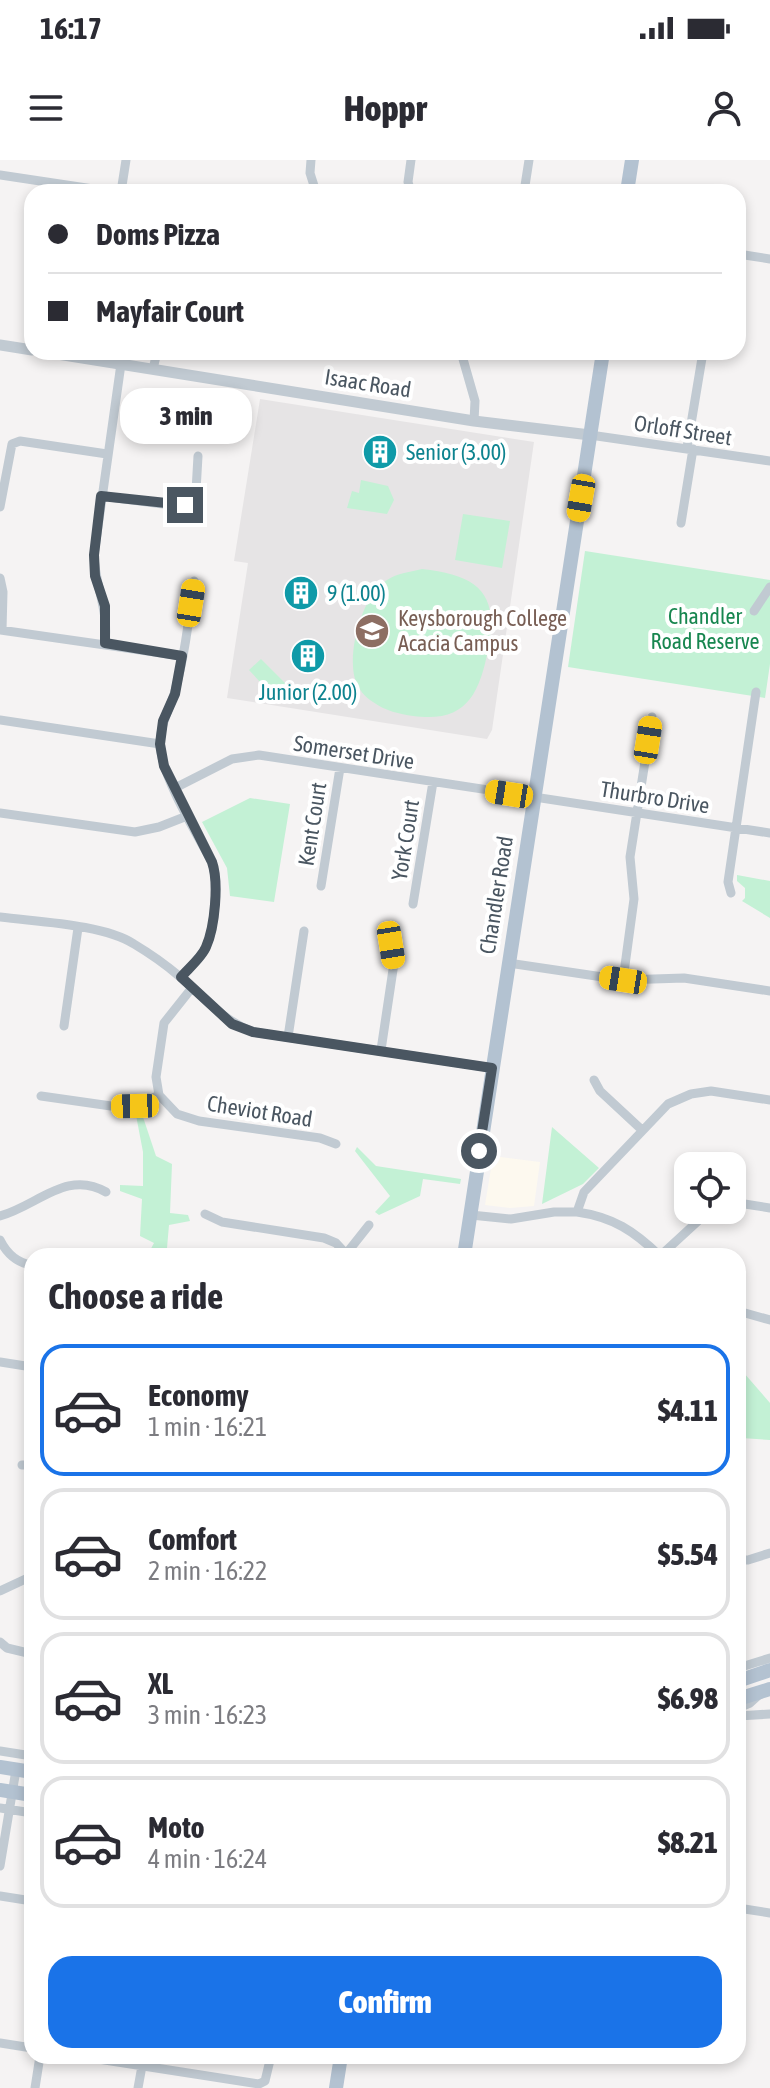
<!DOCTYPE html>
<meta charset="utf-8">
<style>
:root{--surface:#fff;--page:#f7f7f7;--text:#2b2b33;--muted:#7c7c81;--line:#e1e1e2;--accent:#1a73e8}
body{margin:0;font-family:"Asap Condensed",sans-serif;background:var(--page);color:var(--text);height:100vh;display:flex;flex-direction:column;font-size:30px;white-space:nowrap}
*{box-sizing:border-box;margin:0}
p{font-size:26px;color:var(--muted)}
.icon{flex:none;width:44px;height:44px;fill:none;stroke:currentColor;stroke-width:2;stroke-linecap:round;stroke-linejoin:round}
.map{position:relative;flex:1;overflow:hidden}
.drawer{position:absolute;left:24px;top:1088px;width:722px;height:816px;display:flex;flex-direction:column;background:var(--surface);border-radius:24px;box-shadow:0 4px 12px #0003}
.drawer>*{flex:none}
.guide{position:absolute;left:24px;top:24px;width:722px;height:176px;border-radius:24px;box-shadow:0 4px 12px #0003;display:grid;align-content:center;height:176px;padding:0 24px;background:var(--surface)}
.buttons{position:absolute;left:674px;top:992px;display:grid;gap:16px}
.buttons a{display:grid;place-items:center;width:72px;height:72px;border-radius:16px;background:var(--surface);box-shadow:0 4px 12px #0003;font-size:40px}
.end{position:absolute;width:36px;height:36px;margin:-18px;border:10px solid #4a5661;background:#fff;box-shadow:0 0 0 4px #fff}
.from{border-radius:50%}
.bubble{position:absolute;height:56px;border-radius:24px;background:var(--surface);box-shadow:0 4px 12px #0003;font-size:26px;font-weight:800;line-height:56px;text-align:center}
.car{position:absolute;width:24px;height:48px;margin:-24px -12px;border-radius:10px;box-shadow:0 0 6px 2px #0007;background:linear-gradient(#f5c518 24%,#345 0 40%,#f5c518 0 76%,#345 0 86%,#f5c518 0)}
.guide b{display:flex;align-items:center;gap:28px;height:76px;font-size:30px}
.guide b+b{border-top:2px solid var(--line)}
.guide i{width:20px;height:20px;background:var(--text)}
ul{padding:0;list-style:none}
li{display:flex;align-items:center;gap:24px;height:132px;margin:0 16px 12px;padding:0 8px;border:4px solid var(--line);border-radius:24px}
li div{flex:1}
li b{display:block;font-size:30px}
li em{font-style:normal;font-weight:800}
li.selected{border-color:var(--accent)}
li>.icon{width:72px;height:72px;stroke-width:1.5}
h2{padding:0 24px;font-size:36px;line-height:96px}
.primary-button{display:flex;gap:16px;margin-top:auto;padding:16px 24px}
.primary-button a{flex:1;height:92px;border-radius:24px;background:var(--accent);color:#fff;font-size:32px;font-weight:800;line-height:92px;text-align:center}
.status{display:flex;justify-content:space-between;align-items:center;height:56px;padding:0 40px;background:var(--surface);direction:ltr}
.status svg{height:22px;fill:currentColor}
header{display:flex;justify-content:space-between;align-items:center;height:104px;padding:0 24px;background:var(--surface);font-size:36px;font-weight:800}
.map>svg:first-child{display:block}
.commercial{fill:#fdf9ef}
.education{fill:#e6e4e5}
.green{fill:#c3f1d5}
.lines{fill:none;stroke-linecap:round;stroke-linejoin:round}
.minor{stroke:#c1cad2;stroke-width:9}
.tertiary{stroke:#c1cad2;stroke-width:11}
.primary{stroke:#b3c2d1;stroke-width:14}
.route{stroke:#4a5661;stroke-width:10}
.labels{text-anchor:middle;stroke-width:8;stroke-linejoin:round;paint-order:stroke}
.street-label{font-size:22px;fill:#4a5661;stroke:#fff}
.culture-label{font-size:22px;fill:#0d838f;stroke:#fff;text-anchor:start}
.park-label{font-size:22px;fill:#17864f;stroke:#fff}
.education-label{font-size:22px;fill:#785e54;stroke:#fff;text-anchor:start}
</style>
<div class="status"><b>16:17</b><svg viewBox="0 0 49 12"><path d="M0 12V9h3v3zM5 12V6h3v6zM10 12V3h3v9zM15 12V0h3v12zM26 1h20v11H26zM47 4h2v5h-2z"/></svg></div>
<header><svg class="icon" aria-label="menu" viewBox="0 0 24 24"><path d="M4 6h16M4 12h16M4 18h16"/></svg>Hoppr<svg class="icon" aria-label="person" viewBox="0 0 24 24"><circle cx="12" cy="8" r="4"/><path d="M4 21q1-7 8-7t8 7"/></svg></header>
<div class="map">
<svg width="770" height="1928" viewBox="0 0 770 1928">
<rect width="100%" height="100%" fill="#f5f3f3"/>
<path class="commercial" d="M493,996l47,6 -6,44 -24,2 -25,-3z"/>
<path class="education" d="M260,239l274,43 -42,288 -5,9 -260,-41 21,-135 -14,-2z"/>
<path class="green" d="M361,320l27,6 6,14 -7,14 -40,-6 5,-17 7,2z
M463,354l47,7 -8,47 -47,-8z
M585,391l185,29v84l-5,34 -197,-31z
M422,409c55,6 78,23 66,81 -9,46 -23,73 -75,66 -13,-2 -28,-5 -40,-14 -8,-5 -15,-13 -18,-23 -8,-27 7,-84 32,-99 10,-7 24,-8 35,-11z
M261,499l25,25 -13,12 -24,-26z
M250,638l40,6 -16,98 -44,-6 -3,-28 -25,-46z
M737,715l33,6v37l-28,-17 3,-3v-10l-8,-7z
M140,948l16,48 16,8 -2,49 18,2 2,6 -21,4 -2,23 -8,8h-12l7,-13 -14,-7 2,-37 -22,-8v-6l23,1v-34l-8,-42z
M552,967l47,41 -16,16 -41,20z
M357,987l19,19 85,13 -1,5 -37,-5 -3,17 -41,19 -4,-3 15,-16 -35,-45z
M738,1213h6l26,30v37l-29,-2 1,-13h-4z"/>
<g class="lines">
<path class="minor" d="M311,0l-1,13 6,19
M0,15l113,17
M121,32l5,-32
M411,32l-3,-10 3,-22
M524,32l5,-32
M738,94l32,5
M461,192l14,49 -1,20
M153,209l4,-17
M590,275l180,26
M687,288l16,-96
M101,336l77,10 12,-3 6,-12 2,-35
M0,347l12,-63 8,-3 87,13
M681,363l12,-74
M0,418l3,14 -1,38
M754,451l16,-24
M0,470l182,26
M105,483c4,-32 -10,-57 -11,-88l27,-191
M0,560l160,24
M175,628l57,-29 27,-4 511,78
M0,653l135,19 24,-5 28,-11
M321,726l19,-118
M731,733l-3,-11 28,-190
M413,744l20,-122
M0,757c37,5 103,7 134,27 15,9 31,20 45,32 26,21 41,43 74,56l239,36
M508,803l115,17 61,-2 86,13
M181,817c8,-9 21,-20 25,-30 9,-20 13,-65 6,-85 -16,-29 -51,-86 -52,-118 0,-20 10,-35 15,-53 10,-36 14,-74 19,-110
M623,820l11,-81 -4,-42 22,-140
M191,829l-27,34 -8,54 3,18 18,19 22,7 121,17 16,6
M64,866l14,-98
M288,877l16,-106
M381,890l13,-87 -3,-18
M594,920l6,11 42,39
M41,936l70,10h24l24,-11
M732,1042l38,6
M577,1052c36,5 57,19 83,44
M205,1054l17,8 102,16 12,5 12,13
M471,1055l40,4 43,-7h23l7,-20 84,-88 23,-10 20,-3 59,9
M0,1056c37,-10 67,-47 106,-24
M0,1080c7,14 17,23 32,25
M346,1094l23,-29
M660,1096l50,-46
M738,1151l32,9
M0,1202l32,5
M22,1305h10
M738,1400h10l22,-7
M0,1431l32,-15
M0,1482l7,6 25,6
M738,1508l32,-10
M738,1548l12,-5 10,-9
M738,1556l32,-2
M0,1591l32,5
M0,1648l32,5
M0,1706l16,-96
M0,1736l32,5
M738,1748l32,5
M0,1883l32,5
M79,1896l180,28 6,-3 6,-25
M35,1928l5,-32
M138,1928l4,-22"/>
<path class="tertiary" d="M0,185l32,5
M45,192l429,69 116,14"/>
<path class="primary" d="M627,32l5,-32
M464,1096l139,-904
M738,1521l32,-11
M738,1539l32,-10
M0,1607l32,5
M0,1630l32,5
M336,1928l5,-32"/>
</g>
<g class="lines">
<path class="route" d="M185,345l-84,-9 -7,59 1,21 10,30v37l77,13 -7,38 -12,27 -3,23 4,22 48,96c7,20 3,65 -6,85 -4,10 -17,21 -25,30l51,47 21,8 239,36 -13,83"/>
</g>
<defs>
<g id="building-disc" transform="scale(1.8)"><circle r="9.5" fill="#0f9aa8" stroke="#fff"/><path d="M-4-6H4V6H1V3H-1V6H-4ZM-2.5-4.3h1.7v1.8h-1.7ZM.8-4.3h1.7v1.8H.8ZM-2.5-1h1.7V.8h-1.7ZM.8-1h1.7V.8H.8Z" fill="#fff"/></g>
<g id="school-disc" transform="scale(1.8)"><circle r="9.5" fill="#8d6e63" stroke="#fff"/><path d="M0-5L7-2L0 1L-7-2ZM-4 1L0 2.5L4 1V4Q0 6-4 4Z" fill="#fff"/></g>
</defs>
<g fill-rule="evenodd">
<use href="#building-disc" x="380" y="292"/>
<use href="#building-disc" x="301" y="433"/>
<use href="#school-disc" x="372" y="471"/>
<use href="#building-disc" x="308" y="496"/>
</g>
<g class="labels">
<g class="street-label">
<text transform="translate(368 223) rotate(9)" y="8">Isaac Road</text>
<text transform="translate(683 270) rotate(9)" y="8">Orloff Street</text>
<text transform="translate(354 592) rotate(9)" y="8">Somerset Drive</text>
<text transform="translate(655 637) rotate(9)" y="8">Thurbro Drive</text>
<text transform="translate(312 664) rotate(-81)" y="8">Kent Court</text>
<text transform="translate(405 680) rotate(-81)" y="8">York Court</text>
<text transform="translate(496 735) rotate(-81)" y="8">Chandler Road</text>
<text transform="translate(260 951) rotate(9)" y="8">Cheviot Road</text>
</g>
<g class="culture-label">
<text x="406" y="300">Senior (3.00)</text>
<text x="327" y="441">9 (1.00)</text>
<text x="308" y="540" text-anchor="middle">Junior (2.00)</text>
</g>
<g class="park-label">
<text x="705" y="464">Chandler<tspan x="705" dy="25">Road Reserve</tspan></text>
</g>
<g class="education-label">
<text x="398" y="466">Keysborough College<tspan x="398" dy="25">Acacia Campus</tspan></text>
</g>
</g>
</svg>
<div class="buttons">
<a><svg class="icon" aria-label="locate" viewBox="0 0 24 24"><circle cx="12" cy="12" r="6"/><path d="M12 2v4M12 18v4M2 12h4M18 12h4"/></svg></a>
</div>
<i class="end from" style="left:479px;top:991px"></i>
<i class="end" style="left:185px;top:345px"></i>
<div class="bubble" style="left:120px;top:228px;width:132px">3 min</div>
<i class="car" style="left:581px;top:338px;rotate:190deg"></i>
<i class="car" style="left:191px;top:443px;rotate:9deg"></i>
<i class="car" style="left:648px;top:580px;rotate:9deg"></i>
<i class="car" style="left:509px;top:634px;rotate:279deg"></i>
<i class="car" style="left:391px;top:785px;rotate:171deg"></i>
<i class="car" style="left:623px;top:820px;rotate:279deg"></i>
<i class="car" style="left:135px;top:946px;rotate:269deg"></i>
<div class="guide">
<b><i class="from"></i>Doms Pizza</b>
<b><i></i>Mayfair Court</b>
</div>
<section class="drawer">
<h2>Choose a ride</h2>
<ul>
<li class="selected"><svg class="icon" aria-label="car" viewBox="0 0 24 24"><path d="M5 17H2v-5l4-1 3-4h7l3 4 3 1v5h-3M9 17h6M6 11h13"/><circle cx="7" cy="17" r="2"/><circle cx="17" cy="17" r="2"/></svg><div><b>Economy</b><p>1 min · 16:21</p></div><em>$4.11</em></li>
<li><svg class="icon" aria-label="car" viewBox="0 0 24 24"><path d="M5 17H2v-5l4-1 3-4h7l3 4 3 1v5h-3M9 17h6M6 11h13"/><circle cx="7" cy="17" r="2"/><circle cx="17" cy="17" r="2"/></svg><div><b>Comfort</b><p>2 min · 16:22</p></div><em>$5.54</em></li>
<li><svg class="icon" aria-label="car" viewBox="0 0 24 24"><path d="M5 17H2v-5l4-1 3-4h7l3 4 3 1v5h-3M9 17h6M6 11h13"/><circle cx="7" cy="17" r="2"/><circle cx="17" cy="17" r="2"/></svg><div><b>XL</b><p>3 min · 16:23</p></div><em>$6.98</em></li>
<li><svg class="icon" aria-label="car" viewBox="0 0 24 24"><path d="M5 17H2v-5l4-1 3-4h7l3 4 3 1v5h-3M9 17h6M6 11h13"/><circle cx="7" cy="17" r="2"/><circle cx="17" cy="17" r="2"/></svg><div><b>Moto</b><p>4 min · 16:24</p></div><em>$8.21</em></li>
</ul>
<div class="primary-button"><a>Confirm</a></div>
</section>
</div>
